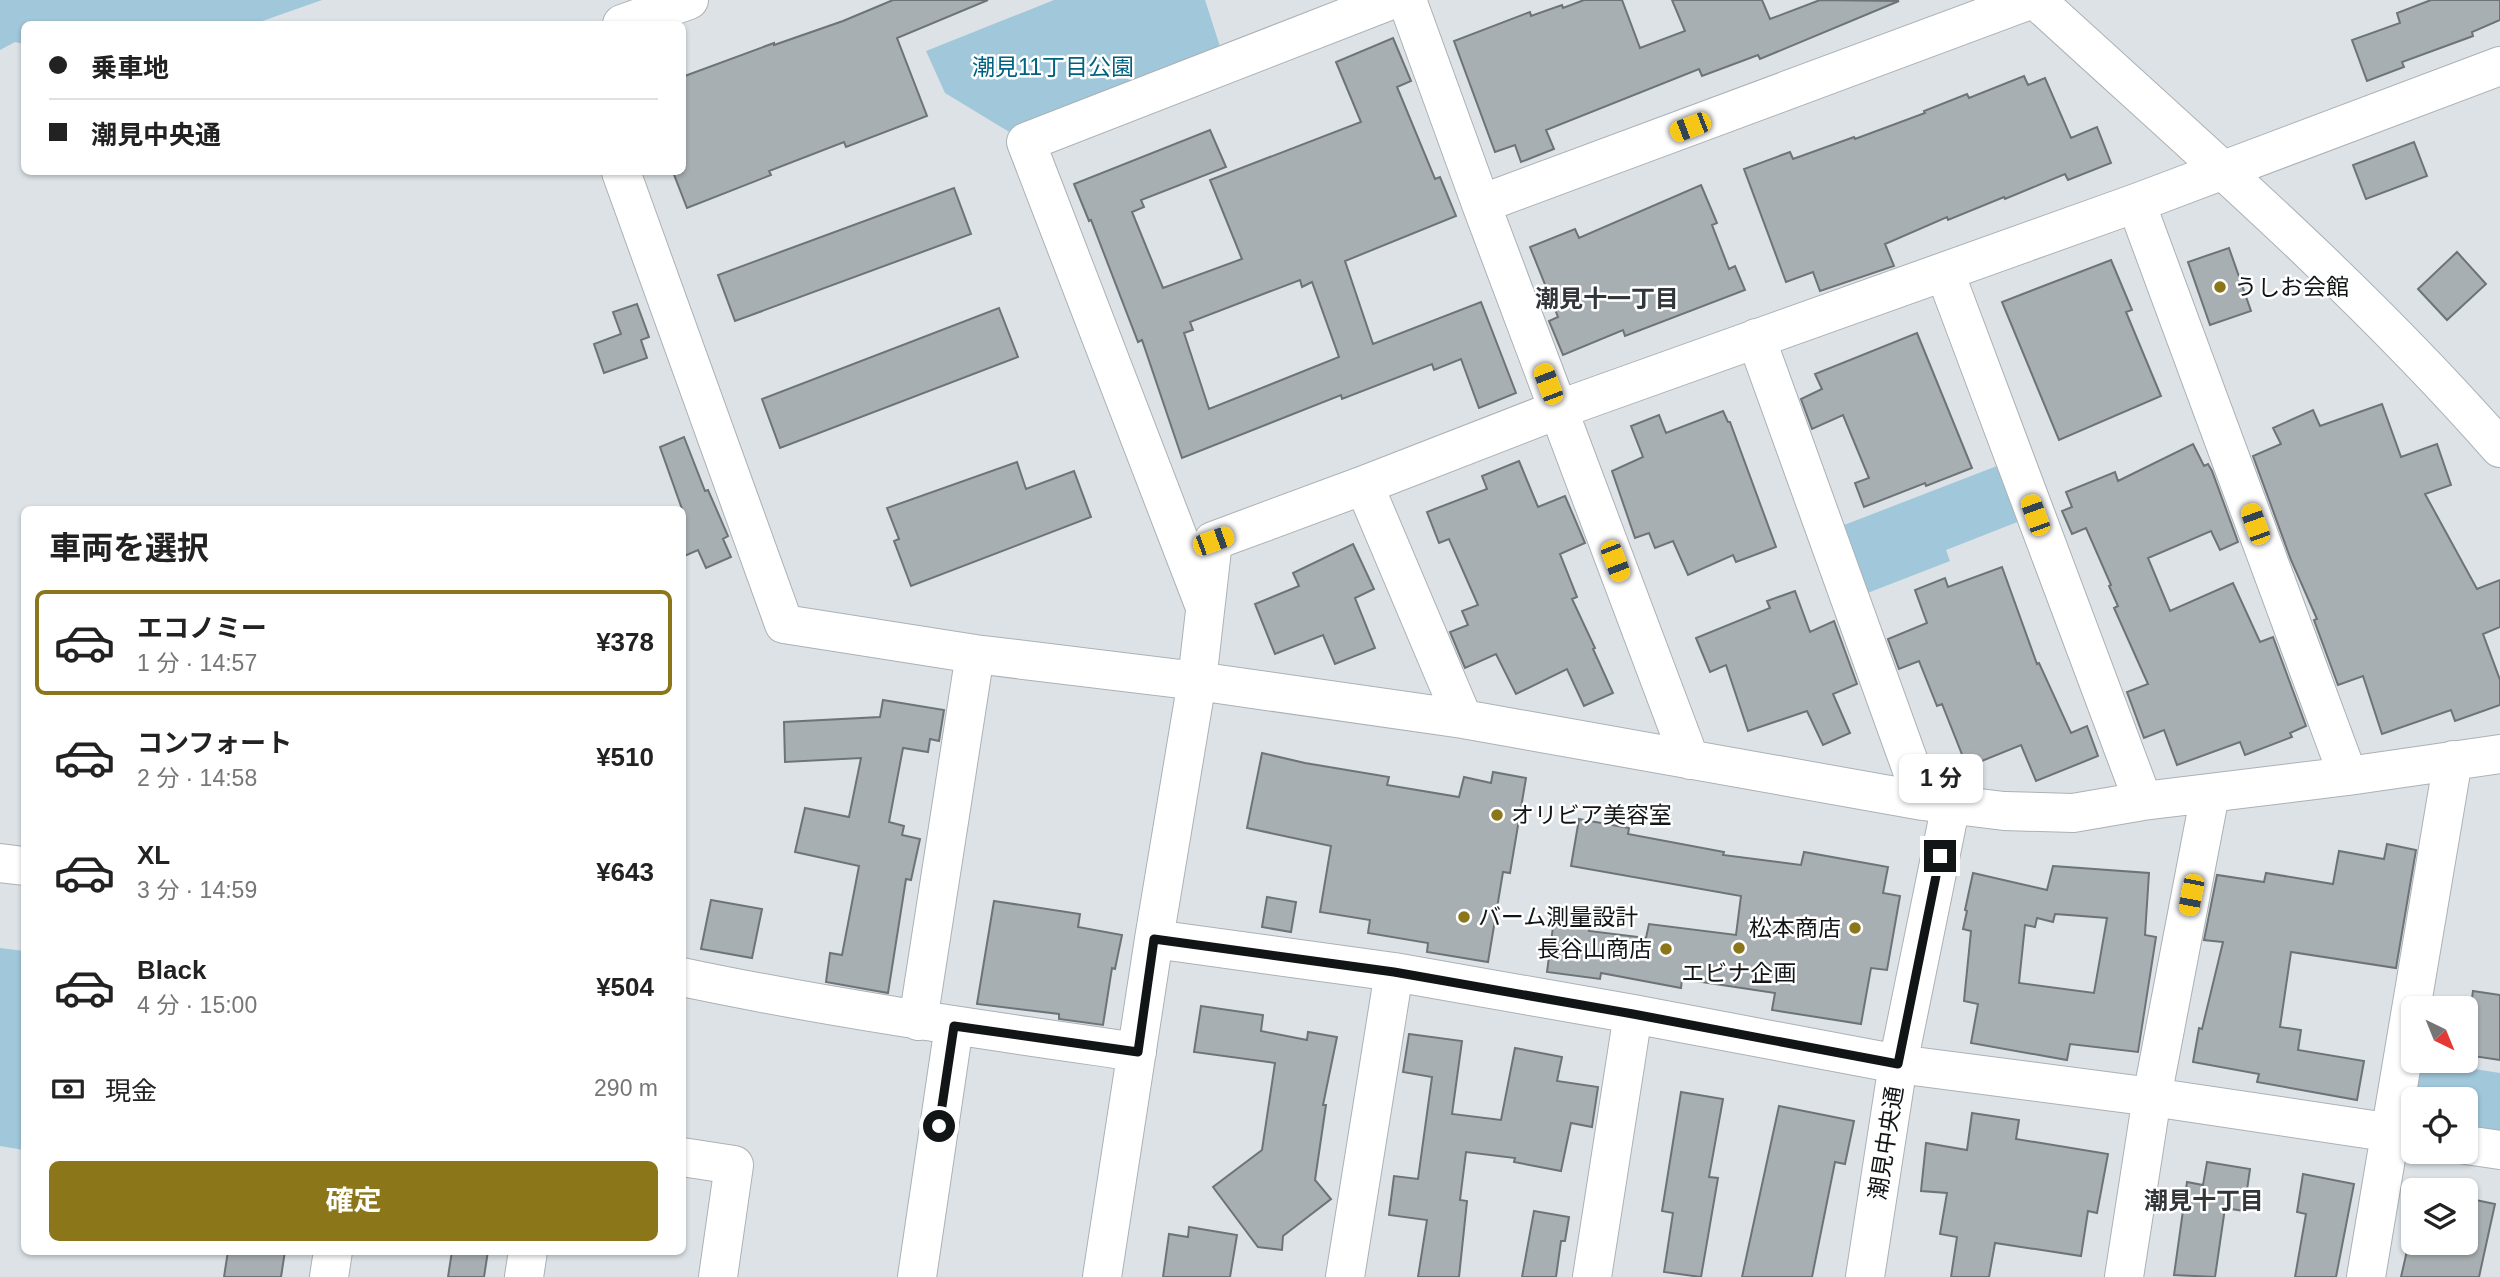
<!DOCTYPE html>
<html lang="ja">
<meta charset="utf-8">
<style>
:root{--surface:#fff;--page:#f2f2f2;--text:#222;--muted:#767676;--line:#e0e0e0;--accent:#8b761a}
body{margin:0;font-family:Helvetica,"Noto Sans JP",sans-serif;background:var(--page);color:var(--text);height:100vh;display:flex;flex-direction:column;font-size:26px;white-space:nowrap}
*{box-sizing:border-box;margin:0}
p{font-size:23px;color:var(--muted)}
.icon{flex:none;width:38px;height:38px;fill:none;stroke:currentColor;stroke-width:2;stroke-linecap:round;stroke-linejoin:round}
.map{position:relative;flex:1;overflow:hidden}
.side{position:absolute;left:21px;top:506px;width:665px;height:749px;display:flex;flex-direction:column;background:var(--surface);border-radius:10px;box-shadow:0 2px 5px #0004}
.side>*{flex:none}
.top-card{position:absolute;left:21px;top:21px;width:665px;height:154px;border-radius:10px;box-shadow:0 2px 5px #0004;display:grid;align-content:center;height:154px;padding:0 28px;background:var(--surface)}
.needle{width:46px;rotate:137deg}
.controls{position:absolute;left:2401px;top:996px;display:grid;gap:14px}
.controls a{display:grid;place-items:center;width:77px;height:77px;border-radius:10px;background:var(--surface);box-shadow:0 2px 5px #0004;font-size:35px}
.end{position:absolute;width:32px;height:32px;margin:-16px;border:9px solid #121516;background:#fff;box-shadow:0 0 0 4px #fff}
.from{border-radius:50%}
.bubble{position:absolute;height:49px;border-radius:10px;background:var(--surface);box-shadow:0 2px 5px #0004;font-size:23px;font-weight:700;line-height:49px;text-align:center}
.car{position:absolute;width:21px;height:42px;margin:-21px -10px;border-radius:9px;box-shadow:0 0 5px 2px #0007;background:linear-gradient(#f5c518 24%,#345 0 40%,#f5c518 0 76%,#345 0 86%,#f5c518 0)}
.top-card b{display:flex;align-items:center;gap:24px;height:66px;font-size:26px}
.top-card b+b{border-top:2px solid var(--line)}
.top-card i{width:18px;height:18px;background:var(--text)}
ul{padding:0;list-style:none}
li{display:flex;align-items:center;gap:21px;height:105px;margin:0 14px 10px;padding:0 14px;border:4px solid transparent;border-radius:10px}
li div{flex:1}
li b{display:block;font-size:26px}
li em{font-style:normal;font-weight:700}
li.selected{border-color:var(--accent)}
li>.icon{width:63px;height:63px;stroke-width:1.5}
h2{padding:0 28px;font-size:32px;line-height:84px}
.pay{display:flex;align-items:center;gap:18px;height:77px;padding:0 28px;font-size:26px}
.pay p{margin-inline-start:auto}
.primary-button{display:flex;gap:14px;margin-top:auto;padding:14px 28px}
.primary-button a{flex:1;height:80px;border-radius:10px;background:var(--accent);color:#fff;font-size:28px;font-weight:700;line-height:80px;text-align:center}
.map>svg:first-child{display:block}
.green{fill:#a1c7da}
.building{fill:#a8afb2;stroke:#6d7376;stroke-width:2;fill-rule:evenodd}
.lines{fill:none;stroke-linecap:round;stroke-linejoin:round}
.minor-casing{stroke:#abb1b5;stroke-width:40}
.minor{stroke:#fff;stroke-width:38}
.route{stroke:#121516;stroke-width:9}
.poi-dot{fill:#8b761a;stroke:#fff;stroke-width:2.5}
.labels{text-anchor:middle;stroke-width:5;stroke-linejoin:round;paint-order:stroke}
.park-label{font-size:23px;fill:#006180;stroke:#fff}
.poi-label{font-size:23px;fill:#121516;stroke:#fff;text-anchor:start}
.street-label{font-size:23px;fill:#121516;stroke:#fff}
.neighbourhood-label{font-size:24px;font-weight:bold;fill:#313639;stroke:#fff}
</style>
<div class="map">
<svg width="2500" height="1277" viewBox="0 0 2500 1277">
<rect width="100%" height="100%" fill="#dce2e6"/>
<path class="green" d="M0,0h322l-68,24h-230v20l-9,-2 -15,8z
M1054,0h151l21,65 -200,77 -81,-49 -19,-42z
M2015,459l20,56 -89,35 4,11 -98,38 -26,-67z
M0,948l24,3v199l-24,-4z
M2403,1058l97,15v77l-34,-5v-46h-53v37z"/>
<path class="building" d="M893,0h95l-91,38 30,78 -81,31 -2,-5 -75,29 2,4 -84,33 -14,-36h9v-95l92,-34v2l69,-24z
M1584,0h38l18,48 45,-17 -13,-31h90l8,19 50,-19 79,1 -139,58 -2,-4 -56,21 -3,-7 -153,61 8,19 -33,13 -6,-17 -20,7 -41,-111 76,-29 1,4 31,-11 1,3z
M2431,0h69v20l-28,12 1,4 -71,26 2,5 -37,14 -15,-41 48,-17 -3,-10z
M1393,38l18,43 -14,6 38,92 5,-2 16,39 -111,45 28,83 108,-42 35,91 -37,15 -18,-49 -27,11 -2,-6 -90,35 -1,-4 -159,63 -40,-118 -4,2 -47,-122 -2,1 -15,-37 136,-54 16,37 -85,33 3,7 -12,5 31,76 79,-29 -32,-79 151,-58 -25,-60zM1300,280l2,7 10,-5 27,75 -130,52 -25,-76 9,-3 -3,-8z
M2024,76l4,9 17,-7 26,60 26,-11 14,36 -43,17 -3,-6 -60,25 -1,-2 -56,23 -1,-3 -62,27 9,22 -74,25 -7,-19 -27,10 -42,-113 46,-17 3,7 61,-22 1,2 70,-26 -1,-2 43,-17 2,4z
M2414,142l13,34 -61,23 -13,-34z
M1701,185l16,38 -5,2 17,44 6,-3 10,24 -120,46 -2,-6 -60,25 -14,-34 9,-4 -28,-70 45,-18 4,9z
M954,188l17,46 -236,87 -17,-46z
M2229,248l22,63 -41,14 -22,-63z
M2457,252l29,32 -39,36 -29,-31z
M2111,260l21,50 -6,2 35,84 -102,44 -57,-138z
M637,304l12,33 -8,3 6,18 -43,15 -10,-29 27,-10 -8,-22z
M999,308l19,49 -238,91 -18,-49z
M1917,333l55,135 -46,18 -1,-3 -61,24 -9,-24 14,-5 -26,-63 -31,14 -11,-30 21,-10 -7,-15z
M2382,404l19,53 36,-13 14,41 -26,9 52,95 23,-9v47l-17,7 17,46v25l-45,16 -4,-11 -69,24 -19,-58 -25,9 -24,-65 3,-1 -26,-59 -38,-104 28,-12 -8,-16 40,-18 7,16z
M1723,411l5,11h2l46,125 -40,15 -3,-7 -45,20 -15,-34 -18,7 -6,-15 -14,5 -23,-67 31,-14 -12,-31 28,-11 7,18z
M684,437l21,54 3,-1 20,46 -5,3 8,18 -25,11 -8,-18 -16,7v-48l-22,-62z
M2193,444l11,22 4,-2 4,7 26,71 -18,8 -9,-19 -63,27 22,53 63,-28 27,59 13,-5 33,89 -16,7 2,4 -47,18 -5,-13 -63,23 -13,-35 -20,8 -17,-46 21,-8 -34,-76 4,-2 -9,-20 2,-1 -25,-57 -14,6 -10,-23 10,-4 -6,-15 49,-20 3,9z
M1519,461l19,46 27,-11 20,47 -25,11 17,43 -5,2 23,49 -2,1 20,44 -29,13 -17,-37 -51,25 -20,-40 -31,14 -15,-36 18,-7 -6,-14 16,-6 -29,-66 -10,4 -12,-31 60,-23 -5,-13z
M1017,462l9,27 48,-18 17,46 -180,69 -17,-45 5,-2 -12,-31z
M1353,544l21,45 -19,9 20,50 -40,16 -12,-29 -48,19 -20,-50 44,-18 -6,-13z
M2002,567l35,97 2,-1 32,70 16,-7 11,30 -62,25 -15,-36 -54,22 -25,-63 -5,2 -18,-45 -20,8 -11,-30 39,-16 -12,-33 30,-12 3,9z
M1795,591l15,41 24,-11 23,63 -24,10 17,39 -27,12 -16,-34 -59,20 -22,-66 -16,7 -14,-34 74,-30 -3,-7z
M883,700l61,10 -5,31 -9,-2 -2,13 -25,-4 -14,74 15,4 -2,9 18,4 -9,41 -5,-1 -18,114 -62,-11 4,-29 12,2 17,-89 -64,-14 10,-44 44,9 12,-59 -76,4 -1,-40 96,-5z
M1262,753l43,10 84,14 -2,8 72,12 5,-20 27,6 2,-11 33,6 -16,95 -7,-1 -15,90 -61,-10 1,-9 -60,-10 2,-13 -50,-8 11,-66 -84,-18z
M1579,819l50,9 -1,6 96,18 -1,3 78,10 3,-13 84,15 -5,26 17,3 -13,74 -16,-2 -10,56 -89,-14 3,-17 -93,-14 -1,9 -80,-15 -1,6 -53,-7 8,-60 36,4 -2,15 57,7 3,-14 87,11 5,-39 -170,-30z
M2387,844l29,6 -20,118 -105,-16 -11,75 21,3 -3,20 66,11 -7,39 -100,-18 2,-8 -66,-12 6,-34 3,1 21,-87 -19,-2 13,-65 47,7 2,-9 67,11 6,-33 45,8z
M2053,866l96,7 -4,62 11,2 -18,115 -68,-8 -3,16 -96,-17 7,-39 -14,-3 7,-70 -8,-2 4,-18 -2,-1 8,-37 74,17zM2055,914l52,4 -13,75 -75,-10 6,-58 10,2 2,-9 16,4z
M1267,897l29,5 -5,30 -29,-5z
M711,900l51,9 -10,49 -51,-9z
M994,901l86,13 -2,13 44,8 -7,34 -3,-1 -9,57 -44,-6v-5l-82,-10z
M2473,991l27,4v65l-34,-5v-16z
M1201,1006l62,9 -2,16 46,9 1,-8 29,5 -14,68h3l-11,75 16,19 -48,37 -1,14 -24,-3 -45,-60 49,-37 13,-87 -81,-11z
M1409,1034l53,7 -10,73 49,6 14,-72 47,9 -5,24 41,6 -6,40 -21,-4 -10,48 -47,-9 1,-4 -49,-6 -6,48 7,1 -8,76h-41l9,-57 -38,-5 5,-39 24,3 14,-102 -29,-5z
M1681,1092l42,7 -14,78 9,1 -17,99 -37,-5 9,-59 -11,-2z
M1779,1106l75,15 -9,43 -10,-2 -23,115h-70z
M1972,1113l47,7 -3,19 92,15 -11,59 -9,-2 -7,45 -86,-13 -6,34h-38l6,-40 -17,-3 7,-41 -26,-2 5,-48 41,7z
M2207,1162l43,7 -6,42 -19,-3 -10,69 -41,-2 13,-93 16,3z
M2303,1174l51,10 -18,93h-41l11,-63 -9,-2z
M2466,1198l29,6 -16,73h-78l8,-35h57z
M1534,1211l35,6 -4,24h-4l-5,36h-34z
M1189,1227l48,8 -7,42h-67l6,-43 19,3z
M228,1251h57l-4,26h-57z
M452,1251h36l-4,26h-36z"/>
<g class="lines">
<g class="minor-casing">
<path id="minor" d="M1407,0l74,204 209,556
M2036,0c158,145 322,286 464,448
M622,24l67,-24
M621,172l163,452 191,30 222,27 266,38 460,82 81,10 69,2 70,-12 205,-25 152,-22
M2136,203l212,573
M1481,204l549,-204
M1945,273l198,528
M1756,338l167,463
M1364,485l99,234
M1203,602l-177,-460 365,-142
M0,863l24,3
M1154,939l240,33 239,42 265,50 254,33 261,39
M682,977c151,32 303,53 455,75
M918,1021l57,-367
M2466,1145l34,5
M682,1157l52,8 -16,112
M329,1277l4,-26
M524,1277l4,-26
M917,1277l37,-251
M1102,1277l52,-338 43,-258 16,-140 151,-56 193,-75 579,-207 364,-137
M1345,1277l49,-305
M1592,1277l41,-263
M1865,1277l33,-213 53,-260
M2124,1277l28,-180 58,-303
M2366,1277l87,-517"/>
</g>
<use href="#minor" class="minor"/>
</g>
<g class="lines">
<path class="route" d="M939,1126l15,-100 184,26 16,-113 240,33 239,42 265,50 42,-208"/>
</g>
<g class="poi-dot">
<circle cx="2220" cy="287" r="7"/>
<circle cx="1497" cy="815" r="7"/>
<circle cx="1464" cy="917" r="7"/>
<circle cx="1855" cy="928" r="7"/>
<circle cx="1739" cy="948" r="7"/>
<circle cx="1666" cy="949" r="7"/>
</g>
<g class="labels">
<g class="park-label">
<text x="1053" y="75">潮見11丁目公園</text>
</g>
<g class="poi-label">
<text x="2234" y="295">うしお会館</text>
<text x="1511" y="823">オリビア美容室</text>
<text x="1478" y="925">バーム測量設計</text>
<text x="1841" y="936" text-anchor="end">松本商店</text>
<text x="1652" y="957" text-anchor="end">長谷山商店</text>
<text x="1739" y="981" text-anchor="middle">エビナ企画</text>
</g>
<g class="street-label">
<text transform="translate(1886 1143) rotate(-81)" y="8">潮見中央通</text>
</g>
<g class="neighbourhood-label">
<text x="1607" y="307">潮見十一丁目</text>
<text x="2204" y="1209">潮見十丁目</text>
</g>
</g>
</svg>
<div class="controls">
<a><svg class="needle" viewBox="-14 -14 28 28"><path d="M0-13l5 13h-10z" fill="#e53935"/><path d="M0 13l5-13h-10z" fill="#767676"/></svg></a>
<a><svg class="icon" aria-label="locate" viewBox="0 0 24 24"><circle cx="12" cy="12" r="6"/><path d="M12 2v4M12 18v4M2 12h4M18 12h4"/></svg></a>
<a><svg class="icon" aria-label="layers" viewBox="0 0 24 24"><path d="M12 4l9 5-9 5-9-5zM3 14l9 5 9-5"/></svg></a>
</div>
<i class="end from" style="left:939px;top:1126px"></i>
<i class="end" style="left:1940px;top:856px"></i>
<div class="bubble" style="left:1899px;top:754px;width:84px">1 分</div>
<i class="car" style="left:1690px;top:127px;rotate:249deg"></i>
<i class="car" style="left:1548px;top:384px;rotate:339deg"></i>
<i class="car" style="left:2035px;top:515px;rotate:340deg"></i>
<i class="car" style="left:2255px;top:524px;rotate:340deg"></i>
<i class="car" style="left:1213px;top:541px;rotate:70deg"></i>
<i class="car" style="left:1615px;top:561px;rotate:159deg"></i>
<i class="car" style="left:2191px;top:895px;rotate:191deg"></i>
<div class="top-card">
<b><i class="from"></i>乗車地</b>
<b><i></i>潮見中央通</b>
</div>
<section class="side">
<h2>車両を選択</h2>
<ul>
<li class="selected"><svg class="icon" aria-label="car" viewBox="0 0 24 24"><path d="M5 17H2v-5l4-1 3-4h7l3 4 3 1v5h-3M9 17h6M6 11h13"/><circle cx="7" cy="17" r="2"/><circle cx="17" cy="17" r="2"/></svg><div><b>エコノミー</b><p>1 分 · 14:57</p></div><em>¥378</em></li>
<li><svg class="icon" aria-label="car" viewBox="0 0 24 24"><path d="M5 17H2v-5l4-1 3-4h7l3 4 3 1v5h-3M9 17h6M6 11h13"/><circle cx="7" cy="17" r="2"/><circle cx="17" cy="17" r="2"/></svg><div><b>コンフォート</b><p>2 分 · 14:58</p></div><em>¥510</em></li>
<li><svg class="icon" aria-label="car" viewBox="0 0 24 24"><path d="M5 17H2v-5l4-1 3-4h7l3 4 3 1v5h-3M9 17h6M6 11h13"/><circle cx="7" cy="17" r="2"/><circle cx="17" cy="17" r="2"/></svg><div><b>XL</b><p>3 分 · 14:59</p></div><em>¥643</em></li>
<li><svg class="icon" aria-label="car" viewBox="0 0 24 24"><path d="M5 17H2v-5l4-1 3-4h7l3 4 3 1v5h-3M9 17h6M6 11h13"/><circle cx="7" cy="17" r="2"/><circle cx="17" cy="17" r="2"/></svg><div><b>Black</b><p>4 分 · 15:00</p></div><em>¥504</em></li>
</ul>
<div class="pay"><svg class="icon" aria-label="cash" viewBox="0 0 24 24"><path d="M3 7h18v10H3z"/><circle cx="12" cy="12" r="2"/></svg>現金<p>290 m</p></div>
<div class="primary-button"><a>確定</a></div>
</section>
</div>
